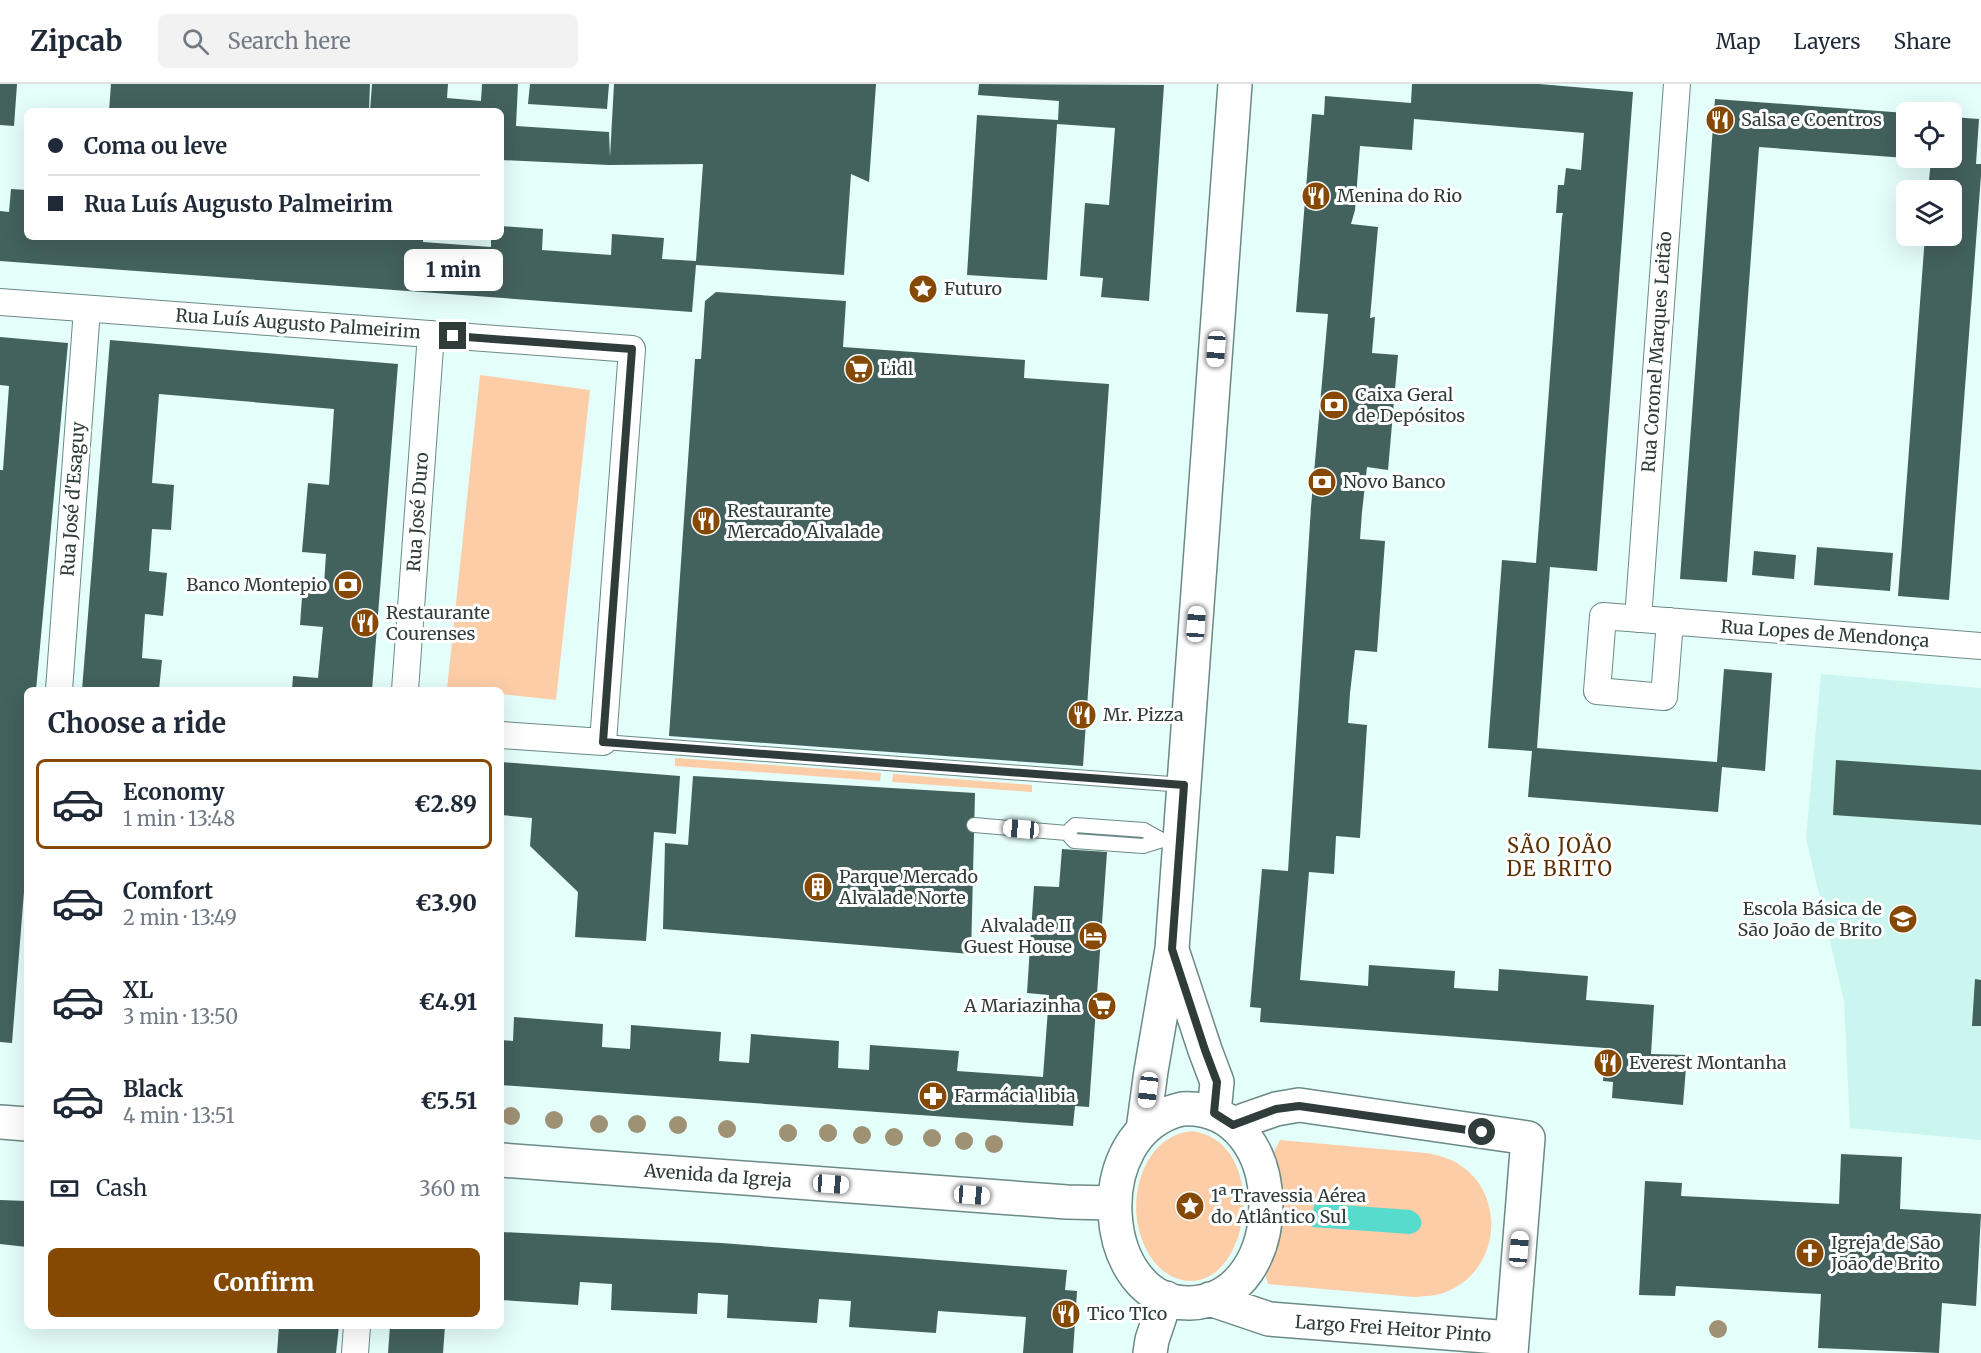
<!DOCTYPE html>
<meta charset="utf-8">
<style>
:root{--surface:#fff;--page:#f2f2f3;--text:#1f2937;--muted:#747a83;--line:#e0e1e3;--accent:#854904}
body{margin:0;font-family:Merriweather,serif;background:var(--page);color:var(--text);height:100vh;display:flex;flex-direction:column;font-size:22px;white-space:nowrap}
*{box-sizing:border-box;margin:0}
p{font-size:20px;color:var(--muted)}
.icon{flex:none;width:33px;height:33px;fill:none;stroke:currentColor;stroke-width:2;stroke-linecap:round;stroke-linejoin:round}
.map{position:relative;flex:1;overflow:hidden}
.sheet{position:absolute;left:24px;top:603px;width:480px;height:642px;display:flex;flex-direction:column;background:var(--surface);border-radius:9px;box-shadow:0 6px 24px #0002}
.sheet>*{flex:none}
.banner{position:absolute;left:24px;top:24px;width:480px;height:132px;border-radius:9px;box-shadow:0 6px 24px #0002;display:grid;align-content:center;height:132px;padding:0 24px;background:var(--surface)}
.tools{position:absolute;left:1896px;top:18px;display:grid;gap:12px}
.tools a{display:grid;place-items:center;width:66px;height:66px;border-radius:9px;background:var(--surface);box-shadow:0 6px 24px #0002;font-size:30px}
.end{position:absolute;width:27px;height:27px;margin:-14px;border:8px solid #2f3c3a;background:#fff;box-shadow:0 0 0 3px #fff}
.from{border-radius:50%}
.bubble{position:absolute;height:42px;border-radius:9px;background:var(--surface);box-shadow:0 6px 24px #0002;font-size:20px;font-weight:800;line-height:42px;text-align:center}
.car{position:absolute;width:18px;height:36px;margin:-18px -9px;border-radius:8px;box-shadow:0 0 4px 2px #0007;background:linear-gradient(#fff 24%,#345 0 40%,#fff 0 76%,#345 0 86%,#fff 0)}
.banner b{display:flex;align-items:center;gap:21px;height:57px;font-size:22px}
.banner b+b{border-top:2px solid var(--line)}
.banner i{width:15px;height:15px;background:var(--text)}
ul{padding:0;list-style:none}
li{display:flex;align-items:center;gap:18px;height:90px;margin:0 12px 9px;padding:0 12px;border:3px solid transparent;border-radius:9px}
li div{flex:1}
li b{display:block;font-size:22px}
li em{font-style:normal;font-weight:800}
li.selected{border-color:var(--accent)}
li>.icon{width:54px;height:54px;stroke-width:1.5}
h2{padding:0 24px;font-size:27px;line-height:72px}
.pay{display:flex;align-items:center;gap:15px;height:66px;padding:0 24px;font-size:22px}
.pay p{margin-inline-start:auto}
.button{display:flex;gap:12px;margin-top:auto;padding:12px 24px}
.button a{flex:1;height:69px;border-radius:9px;background:var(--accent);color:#fff;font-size:24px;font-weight:800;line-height:69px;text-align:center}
header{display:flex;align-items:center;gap:36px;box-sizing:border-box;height:84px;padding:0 30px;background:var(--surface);border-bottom:2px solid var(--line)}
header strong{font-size:28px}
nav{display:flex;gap:33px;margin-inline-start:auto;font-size:21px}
.search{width:420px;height:54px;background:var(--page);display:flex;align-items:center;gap:15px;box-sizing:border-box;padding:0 21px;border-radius:9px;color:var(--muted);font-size:22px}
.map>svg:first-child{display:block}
.built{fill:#cbf6f0}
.green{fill:#fdcda8}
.water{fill:#57dbcd}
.building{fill:#43615d}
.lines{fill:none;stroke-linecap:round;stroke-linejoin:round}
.service-casing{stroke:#6b8a85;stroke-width:16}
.minor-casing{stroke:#6b8a85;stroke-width:28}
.tertiary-casing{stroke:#6b8a85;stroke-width:36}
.service{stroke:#fff;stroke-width:14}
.minor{stroke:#fff;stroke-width:26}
.tertiary{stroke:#fff;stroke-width:33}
.tree{fill:#9f9174}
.route{stroke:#2f3c3a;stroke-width:8}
.labels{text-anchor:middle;stroke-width:6;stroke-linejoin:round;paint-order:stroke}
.poi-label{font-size:18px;fill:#2f3c3a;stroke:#fff;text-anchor:start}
.street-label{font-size:18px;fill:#2f3c3a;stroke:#fff}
.neighbourhood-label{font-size:20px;letter-spacing:1.5px;fill:#592f03;stroke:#fff}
</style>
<header>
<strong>Zipcab</strong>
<div class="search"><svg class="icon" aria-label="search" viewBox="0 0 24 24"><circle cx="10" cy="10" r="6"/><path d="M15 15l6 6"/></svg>Search here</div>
<nav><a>Map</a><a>Layers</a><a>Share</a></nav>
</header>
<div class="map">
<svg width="1981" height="1269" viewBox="0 0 1981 1269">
<rect width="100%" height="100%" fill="#e4fefa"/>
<path class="built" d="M1821,590l160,14v452l-131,-12 -6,-127 -38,-163z"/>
<path class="green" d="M480,291l110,15 -34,310 -55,-6v-4l-54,-1z
M675,674l206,15 -1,8 -205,-15z
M893,690l139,11v7l-140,-10z
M1192,1047c85,12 55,177 -19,146 -20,-9 -31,-32 -35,-51 -8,-39 10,-91 54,-95z
M1280,1056l146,13c12,2 24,5 34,12 46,30 40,103 -10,125 -11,6 -23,6 -36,7l-146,-13 -4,-13 14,-37 2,-13 1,-13 -9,-52z"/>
<path class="water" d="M1314,1119l97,7c14,6 14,21 -1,24l-98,-7z"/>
<path class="building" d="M0,0h17l-3,42 -14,-1z
M111,0h259l-1,27h-260z
M372,0h76l-1,14 34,3 1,-17h36l-2,42 93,6 1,25 4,-73h262l-7,98 -18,-8 -7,101 -148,-10 -4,47 -692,-51v-50l9,1 2,-23 16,1v47h396v5l68,5v-10h10v-11l42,3 -1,21 69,5 1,-21 52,4 -2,21 34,2 7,-97 -94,1 -108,-5v-49h-131z
M530,0h79l-2,25 -79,-5z
M979,0l185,1 -15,216 -48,-4 2,-19 -23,-2 5,-73 24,2 6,-77 -58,-4 -10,156 -80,-5 10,-160 81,5 1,-19 -81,-6z
M1412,0h127l94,8 -36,479 -47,-4 -13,181 180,14 7,-93 48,4 -7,98 -43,-4 -4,45 -190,-15 4,-46 -44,-3 14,-188 34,3 26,-346 1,-4h-7l2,-28h6l2,-17 15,2 3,-37 -170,-14 -2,31 -52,-4 -5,64 -4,14 27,3 -8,91 5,-1 -3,36 26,2 -10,115 -21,-3 -5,45 -2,27 25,2 -8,111 -22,-2 -5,43 -2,30 19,2 -7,113 -24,-2 -2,38 -25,-2 -9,108 68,6 1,-21 86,6 -1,17 44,3 1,-22 89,7 -2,24 68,5 -3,49 36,1 -4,50 -71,-7 1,-16 -10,-1 2,-33 -345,-26 1,-14 -11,-1 12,-138 26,2 23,-364 17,-193 -32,-2 16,-198 12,1 1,-19 86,7z
M1715,15l191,14v45l-147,-11 -32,435 -47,-3z
M1952,33l27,2 -3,45h5v11l-32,425 -51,-4 27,-360h27v-46h-24l3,-30 -12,-1v-1h33z
M716,208l130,9 -3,46 182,13 -1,18 85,6 -26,382 -414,-30 26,-377h6l4,-58z
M0,253l68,6 -32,347h-9v164l-15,189 -12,-1v-572h3l6,-84 -9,-1z
M110,256l288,24 -26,326h-80l1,-14 25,2 5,-51 -23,-2 3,-42 21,2 2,-31 -24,-2 6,-69 21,2 5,-76 -175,-15 -7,89 22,2 -3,45 -19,-1 -3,42 18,2 -4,43 -18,-2 -3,44 20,2 -3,30h-77z
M1817,463l76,6 -3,38 -76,-6z
M1754,467l42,4 -2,24 -42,-4z
M1836,676l145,10v55l-148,-10z
M501,678l179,14 -4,58 -22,-2 -8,109 -71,-4 3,-45 -48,-46 2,-28 -31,-3z
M693,692l282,17 -4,161 -308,-25 2,-86 23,2z
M1062,765l45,3 -18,255 -14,-1 -2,20 -572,-41v-45l12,1 1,-24 89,7 -1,23 28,2 1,-24 90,7 -2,29 30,2 2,-29 88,7 -1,27 31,2 1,-25 89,6 -2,20 86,6 6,-82 -22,-2 7,-107 25,1z
M1975,895l6,1v46h-9z
M1841,1070l61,3 -2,52 81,5 -5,92 -34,-3 -3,50 -121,-5 3,-54 -145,-8 -1,10 -36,-1 6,-114 37,2 -1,13 158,8z
M0,1116l27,1v46l-27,-3z
M501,1148l220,11 346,27 -2,20 12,1 -4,62h-50l3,-36 -88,-6 -2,22 -87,-6 2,-26 -32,-2 -2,24 -90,-5 1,-23 -30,-2 -1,21 -86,-4 1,-26 -32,-2 -2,23 -77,-5z
M279,1242h60l-3,27h-59z
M390,1242h55l-2,27h-55z"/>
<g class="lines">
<g class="service-casing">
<path id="service" d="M603,658l581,43
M974,741l93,8 7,8 69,5 19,-6 18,1
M1067,749l8,-8 69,5 18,10"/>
</g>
<g class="minor-casing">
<path id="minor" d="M0,218l632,47 -29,393 -102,-7
M1638,535l39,-535
M1670,537l-6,76 -67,-6 6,-75 378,30
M59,606l28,-381
M405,606l26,-356
M355,1269l2,-27"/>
</g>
<g class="tertiary-casing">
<path id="tertiary" d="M1173,869l32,97 12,32 -3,31
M1182,1025c111,-6 110,191 8,194 -91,2 -106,-172 -8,-194z
M0,1038l27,2
M1233,1040l43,-15 23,-4 229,33 -17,215
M1143,1046l8,-59 21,-122 63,-865
M501,1076l566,42 47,1
M1210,1215l59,20 242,19
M1150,1269l2,-13 14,-42"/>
</g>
<use href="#service" class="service"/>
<use href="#minor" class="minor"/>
<use href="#tertiary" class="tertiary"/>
</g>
<g class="tree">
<circle cx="511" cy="1032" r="9"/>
<circle cx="554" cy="1036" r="9"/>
<circle cx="599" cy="1040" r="9"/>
<circle cx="637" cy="1040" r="9"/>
<circle cx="678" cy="1041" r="9"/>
<circle cx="727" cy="1045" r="9"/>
<circle cx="788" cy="1049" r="9"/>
<circle cx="828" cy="1049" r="9"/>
<circle cx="862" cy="1051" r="9"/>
<circle cx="894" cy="1053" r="9"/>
<circle cx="932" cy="1054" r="9"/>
<circle cx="964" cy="1057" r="9"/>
<circle cx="994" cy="1060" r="9"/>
<circle cx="1718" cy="1245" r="9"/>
</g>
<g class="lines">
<path class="route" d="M453,252l179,13 -29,393 581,43 -12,164 33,101 12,32 -3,31 19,12 43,-16 23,-3 183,26"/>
</g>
<defs>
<g id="restaurant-disc" transform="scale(1.5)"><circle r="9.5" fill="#854904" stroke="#fff"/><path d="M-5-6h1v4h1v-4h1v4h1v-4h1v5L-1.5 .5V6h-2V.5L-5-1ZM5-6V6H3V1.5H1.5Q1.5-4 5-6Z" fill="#fff"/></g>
<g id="sight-disc" transform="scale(1.5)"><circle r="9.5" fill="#854904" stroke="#fff"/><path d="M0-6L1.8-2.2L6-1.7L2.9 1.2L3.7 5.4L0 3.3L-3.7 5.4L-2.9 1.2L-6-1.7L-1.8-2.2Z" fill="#fff"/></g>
<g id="supermarket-disc" transform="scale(1.5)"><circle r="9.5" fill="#854904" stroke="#fff"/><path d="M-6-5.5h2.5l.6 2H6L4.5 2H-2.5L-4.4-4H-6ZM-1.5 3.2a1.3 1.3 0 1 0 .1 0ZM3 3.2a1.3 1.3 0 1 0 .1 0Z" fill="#fff"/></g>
<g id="bank-disc" transform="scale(1.5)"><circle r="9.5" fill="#854904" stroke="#fff"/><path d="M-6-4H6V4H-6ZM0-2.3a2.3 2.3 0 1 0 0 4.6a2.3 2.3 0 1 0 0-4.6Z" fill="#fff"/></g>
<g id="building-disc" transform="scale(1.5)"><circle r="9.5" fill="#854904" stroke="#fff"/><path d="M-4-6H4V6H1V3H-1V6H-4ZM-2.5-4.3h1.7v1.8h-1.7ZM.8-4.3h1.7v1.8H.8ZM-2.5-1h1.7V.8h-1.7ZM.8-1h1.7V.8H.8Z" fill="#fff"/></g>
<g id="school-disc" transform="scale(1.5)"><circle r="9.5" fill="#854904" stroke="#fff"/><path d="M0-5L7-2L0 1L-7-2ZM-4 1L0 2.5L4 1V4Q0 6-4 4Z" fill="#fff"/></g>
<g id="hotel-disc" transform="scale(1.5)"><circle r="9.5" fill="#854904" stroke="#fff"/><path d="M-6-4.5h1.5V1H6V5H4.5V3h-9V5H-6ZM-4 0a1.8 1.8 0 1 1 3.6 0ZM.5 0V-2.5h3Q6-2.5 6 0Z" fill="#fff"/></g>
<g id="pharmacy-disc" transform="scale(1.5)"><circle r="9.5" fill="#854904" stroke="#fff"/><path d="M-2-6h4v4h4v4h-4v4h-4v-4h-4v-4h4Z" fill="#fff"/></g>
<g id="church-disc" transform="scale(1.5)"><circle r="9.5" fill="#854904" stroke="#fff"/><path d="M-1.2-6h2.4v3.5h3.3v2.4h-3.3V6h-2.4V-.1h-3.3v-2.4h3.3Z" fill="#fff"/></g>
</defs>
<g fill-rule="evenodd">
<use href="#restaurant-disc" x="1720" y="36"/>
<use href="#restaurant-disc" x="1316" y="112"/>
<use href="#sight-disc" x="923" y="205"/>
<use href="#supermarket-disc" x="859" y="285"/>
<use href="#bank-disc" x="1334" y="321"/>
<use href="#bank-disc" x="1322" y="398"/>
<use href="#restaurant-disc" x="706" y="437"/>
<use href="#bank-disc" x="348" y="501"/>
<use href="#restaurant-disc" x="365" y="539"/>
<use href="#restaurant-disc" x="1082" y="631"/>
<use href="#building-disc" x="818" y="803"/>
<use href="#school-disc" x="1903" y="835"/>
<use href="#hotel-disc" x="1093" y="852"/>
<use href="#supermarket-disc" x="1102" y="922"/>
<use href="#restaurant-disc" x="1608" y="979"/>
<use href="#pharmacy-disc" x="933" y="1012"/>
<use href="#sight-disc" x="1190" y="1122"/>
<use href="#church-disc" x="1810" y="1169"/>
<use href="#restaurant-disc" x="1066" y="1230"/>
</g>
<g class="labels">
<g class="poi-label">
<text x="1741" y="42">Salsa e Coentros</text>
<text x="1337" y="118">Menina do Rio</text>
<text x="944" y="211">Futuro</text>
<text x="880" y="291">Lidl</text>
<text x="1355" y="317">Caixa Geral<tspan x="1355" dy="21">de Depósitos</tspan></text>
<text x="1343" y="404">Novo Banco</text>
<text x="727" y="433">Restaurante<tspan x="727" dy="21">Mercado Alvalade</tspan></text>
<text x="327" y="507" text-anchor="end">Banco Montepio</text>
<text x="386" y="535">Restaurante<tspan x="386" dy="21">Courenses</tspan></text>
<text x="1103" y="637">Mr. Pizza</text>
<text x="839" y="799">Parque Mercado<tspan x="839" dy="21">Alvalade Norte</tspan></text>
<text x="1882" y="831" text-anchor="end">Escola Básica de<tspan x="1882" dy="21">São João de Brito</tspan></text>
<text x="1072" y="848" text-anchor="end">Alvalade II<tspan x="1072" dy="21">Guest House</tspan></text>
<text x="1081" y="928" text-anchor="end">A Mariazinha</text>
<text x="1629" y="985">Everest Montanha</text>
<text x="954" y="1018">Farmácia libia</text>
<text x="1211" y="1118">1ª Travessia Aérea<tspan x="1211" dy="21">do Atlântico Sul</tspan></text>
<text x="1831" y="1165">Igreja de São<tspan x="1831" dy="21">João de Brito</tspan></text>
<text x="1087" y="1236">Tico TIco</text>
</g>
<g class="street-label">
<text transform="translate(298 240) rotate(4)" y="6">Rua Luís Augusto Palmeirim</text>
<text transform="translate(1657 268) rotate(-86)" y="6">Rua Coronel Marques Leitão</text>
<text transform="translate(73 415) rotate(-86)" y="6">Rua José d'Esaguy</text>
<text transform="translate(418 428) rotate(-86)" y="6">Rua José Duro</text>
<text transform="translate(1825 550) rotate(4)" y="6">Rua Lopes de Mendonça</text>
<text transform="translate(718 1092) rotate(4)" y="6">Avenida da Igreja</text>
<text transform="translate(1393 1245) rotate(4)" y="6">Largo Frei Heitor Pinto</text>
</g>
<g class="neighbourhood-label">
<text x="1560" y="769">SÃO JOÃO<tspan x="1560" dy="23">DE BRITO</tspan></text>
</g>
</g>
</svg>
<div class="tools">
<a><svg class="icon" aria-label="locate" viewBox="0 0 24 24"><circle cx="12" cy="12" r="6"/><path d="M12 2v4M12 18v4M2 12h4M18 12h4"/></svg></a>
<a><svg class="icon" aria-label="layers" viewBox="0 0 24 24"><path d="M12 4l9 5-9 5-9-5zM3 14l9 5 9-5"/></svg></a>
</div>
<i class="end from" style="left:1482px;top:1048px"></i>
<i class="end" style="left:453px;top:252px"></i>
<div class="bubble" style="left:404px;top:165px;width:99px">1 min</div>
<i class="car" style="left:1216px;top:265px;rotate:184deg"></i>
<i class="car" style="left:1196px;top:540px;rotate:4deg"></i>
<i class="car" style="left:1021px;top:745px;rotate:275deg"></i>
<i class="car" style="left:1148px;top:1006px;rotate:187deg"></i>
<i class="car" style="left:831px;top:1100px;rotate:94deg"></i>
<i class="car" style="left:972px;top:1111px;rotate:94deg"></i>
<i class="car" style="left:1519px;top:1165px;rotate:5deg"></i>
<div class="banner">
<b><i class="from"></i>Coma ou leve</b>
<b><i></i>Rua Luís Augusto Palmeirim</b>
</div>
<section class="sheet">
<h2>Choose a ride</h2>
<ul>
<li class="selected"><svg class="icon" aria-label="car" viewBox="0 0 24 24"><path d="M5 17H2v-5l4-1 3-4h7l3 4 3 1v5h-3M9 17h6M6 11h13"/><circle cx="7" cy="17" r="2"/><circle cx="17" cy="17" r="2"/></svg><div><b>Economy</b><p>1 min · 13:48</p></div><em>€2.89</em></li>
<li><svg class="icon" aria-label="car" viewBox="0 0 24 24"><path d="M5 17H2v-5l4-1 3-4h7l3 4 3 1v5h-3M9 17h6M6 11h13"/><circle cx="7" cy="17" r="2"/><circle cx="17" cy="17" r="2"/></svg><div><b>Comfort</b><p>2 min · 13:49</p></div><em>€3.90</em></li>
<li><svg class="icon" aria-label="car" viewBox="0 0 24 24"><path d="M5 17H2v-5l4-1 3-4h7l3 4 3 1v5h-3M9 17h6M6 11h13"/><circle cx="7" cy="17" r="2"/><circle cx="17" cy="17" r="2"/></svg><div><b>XL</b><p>3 min · 13:50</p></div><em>€4.91</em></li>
<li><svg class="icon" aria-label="car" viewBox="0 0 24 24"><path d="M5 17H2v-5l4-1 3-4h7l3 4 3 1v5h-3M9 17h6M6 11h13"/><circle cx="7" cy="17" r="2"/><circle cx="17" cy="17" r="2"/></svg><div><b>Black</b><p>4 min · 13:51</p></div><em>€5.51</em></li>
</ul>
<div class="pay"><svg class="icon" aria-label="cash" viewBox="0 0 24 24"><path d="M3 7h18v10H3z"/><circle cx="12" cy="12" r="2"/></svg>Cash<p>360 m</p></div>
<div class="button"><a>Confirm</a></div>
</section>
</div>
